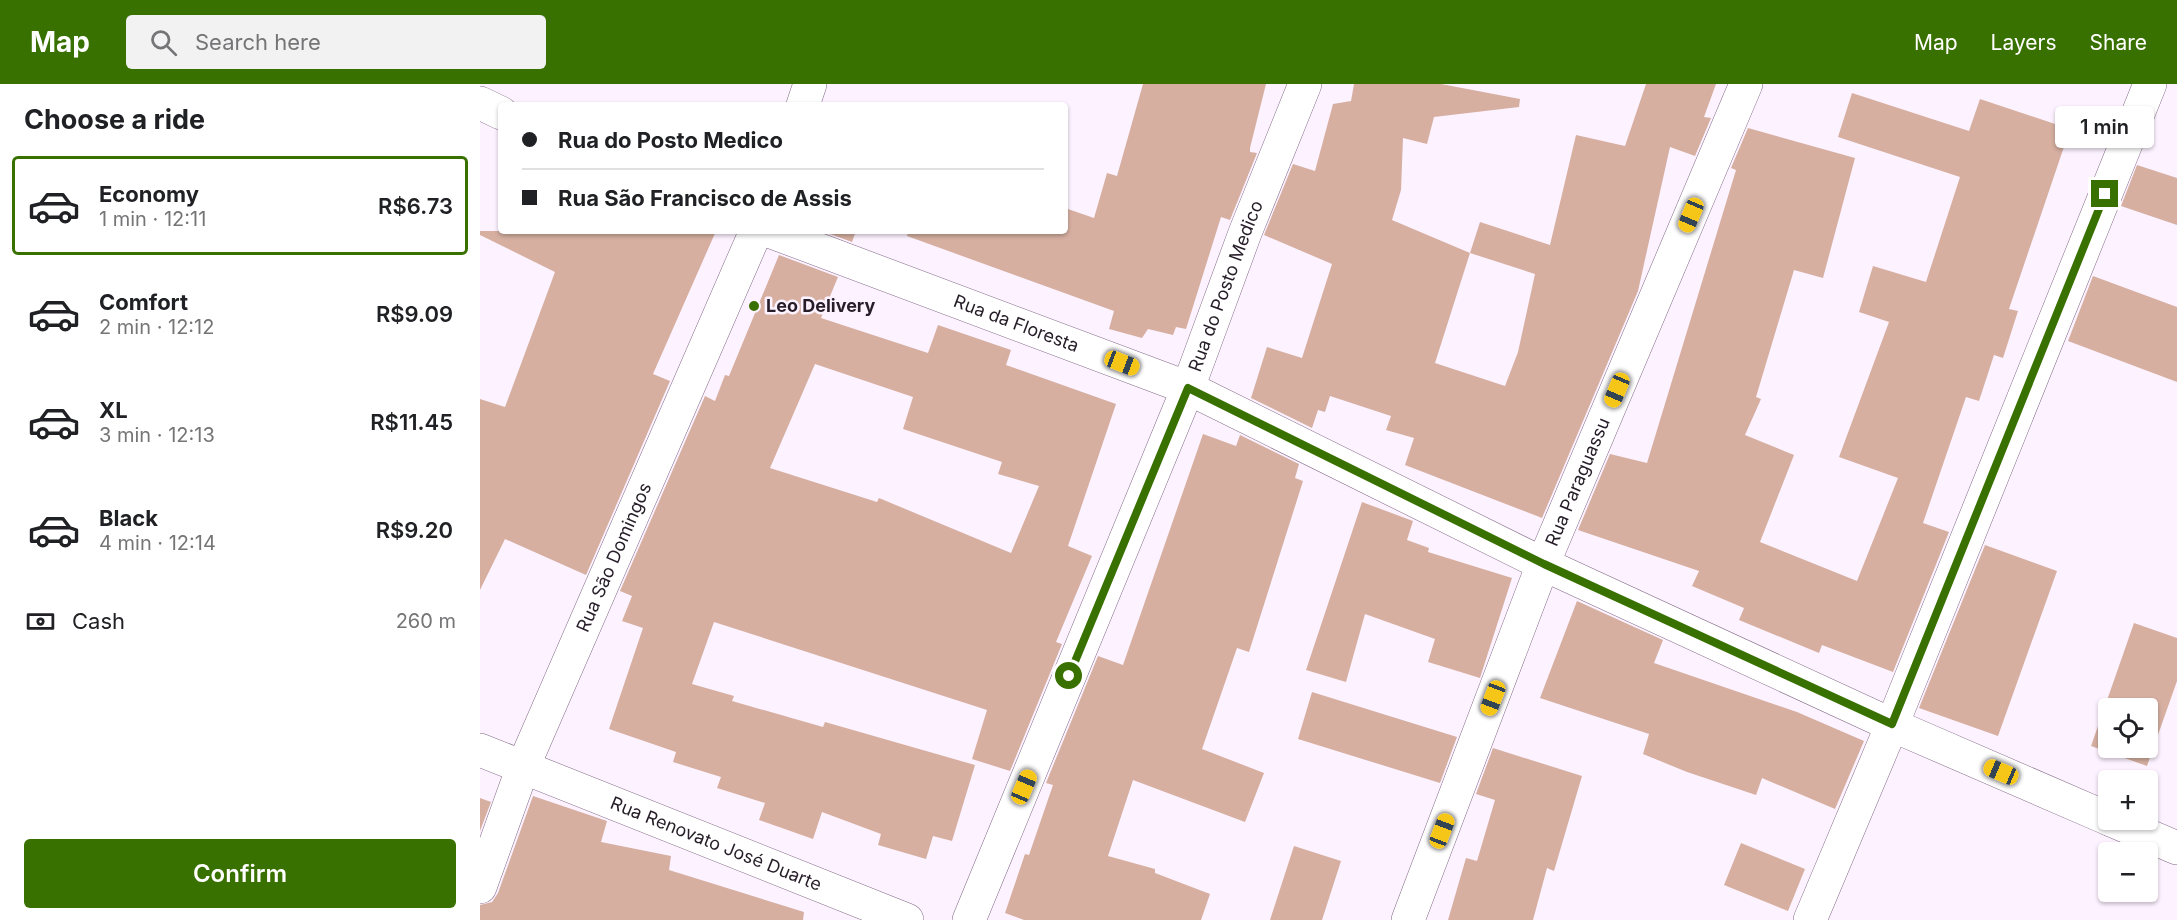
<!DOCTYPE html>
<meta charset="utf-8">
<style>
:root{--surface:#fff;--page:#f2f2f2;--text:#202124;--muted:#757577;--line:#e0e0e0;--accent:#397100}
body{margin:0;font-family:Inter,sans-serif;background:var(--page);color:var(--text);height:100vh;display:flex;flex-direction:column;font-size:22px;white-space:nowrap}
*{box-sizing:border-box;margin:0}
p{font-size:20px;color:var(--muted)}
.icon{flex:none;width:33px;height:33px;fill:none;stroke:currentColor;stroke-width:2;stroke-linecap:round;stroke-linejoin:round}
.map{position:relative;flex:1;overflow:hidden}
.panel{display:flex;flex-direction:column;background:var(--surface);width:480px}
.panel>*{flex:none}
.top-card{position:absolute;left:18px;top:18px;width:570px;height:132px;border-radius:6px;box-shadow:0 2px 4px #0004;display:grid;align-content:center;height:132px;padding:0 24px;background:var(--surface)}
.tools{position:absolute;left:1618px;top:614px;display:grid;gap:12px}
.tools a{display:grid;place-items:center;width:60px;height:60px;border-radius:6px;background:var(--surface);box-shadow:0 2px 4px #0004;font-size:30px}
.end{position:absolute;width:27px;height:27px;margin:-14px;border:8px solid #397100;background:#fff;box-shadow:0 0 0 3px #fff}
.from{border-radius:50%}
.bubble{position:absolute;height:42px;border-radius:6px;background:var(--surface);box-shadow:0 2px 4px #0004;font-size:20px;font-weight:600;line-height:42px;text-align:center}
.car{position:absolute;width:18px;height:36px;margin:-18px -9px;border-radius:8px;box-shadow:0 0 4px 2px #0007;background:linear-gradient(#f5c518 24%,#345 0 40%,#f5c518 0 76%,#345 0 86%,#f5c518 0)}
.top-card b{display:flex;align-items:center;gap:21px;height:57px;font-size:22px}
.top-card b+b{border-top:2px solid var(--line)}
.top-card i{width:15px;height:15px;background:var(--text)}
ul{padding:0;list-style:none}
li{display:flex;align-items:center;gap:18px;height:99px;margin:0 12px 9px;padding:0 12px;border:3px solid transparent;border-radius:6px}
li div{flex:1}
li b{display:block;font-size:22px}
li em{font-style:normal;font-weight:600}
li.current{border-color:var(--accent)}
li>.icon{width:54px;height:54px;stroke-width:1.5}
h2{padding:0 24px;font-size:27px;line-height:72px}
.pay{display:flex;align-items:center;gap:15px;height:66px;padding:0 24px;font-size:22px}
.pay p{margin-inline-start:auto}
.action{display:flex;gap:12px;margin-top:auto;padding:12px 24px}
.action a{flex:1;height:69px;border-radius:6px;background:var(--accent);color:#fff;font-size:24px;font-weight:600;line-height:69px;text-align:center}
header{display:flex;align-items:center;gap:36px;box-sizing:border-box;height:84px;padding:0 30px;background:var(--accent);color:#fff}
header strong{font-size:28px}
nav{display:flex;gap:33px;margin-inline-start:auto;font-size:21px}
.search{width:420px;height:54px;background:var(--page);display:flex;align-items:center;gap:15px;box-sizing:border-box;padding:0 21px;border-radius:6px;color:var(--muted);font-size:22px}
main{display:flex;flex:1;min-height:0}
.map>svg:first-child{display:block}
.building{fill:#d6afa1;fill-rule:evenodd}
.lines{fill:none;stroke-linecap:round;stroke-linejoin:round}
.minor-casing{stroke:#826b86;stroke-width:34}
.minor{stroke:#fff;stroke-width:33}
.route{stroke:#397100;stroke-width:8}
.poi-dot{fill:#397100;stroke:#fdf2ff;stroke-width:2}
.labels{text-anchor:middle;stroke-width:5;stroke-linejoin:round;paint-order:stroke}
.street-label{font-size:18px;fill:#261d28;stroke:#fdf2ff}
.poi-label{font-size:18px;font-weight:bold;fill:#261d28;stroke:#fdf2ff;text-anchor:start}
</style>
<header>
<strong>Map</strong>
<div class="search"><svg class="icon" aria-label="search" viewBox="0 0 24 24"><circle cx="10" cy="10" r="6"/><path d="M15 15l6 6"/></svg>Search here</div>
<nav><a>Map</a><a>Layers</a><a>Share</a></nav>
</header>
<main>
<section class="panel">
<h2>Choose a ride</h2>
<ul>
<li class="current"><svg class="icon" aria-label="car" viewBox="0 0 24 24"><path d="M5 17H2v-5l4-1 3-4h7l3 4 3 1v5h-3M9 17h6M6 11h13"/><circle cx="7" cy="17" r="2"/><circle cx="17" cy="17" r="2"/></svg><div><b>Economy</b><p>1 min · 12:11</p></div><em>R$6.73</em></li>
<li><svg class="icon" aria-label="car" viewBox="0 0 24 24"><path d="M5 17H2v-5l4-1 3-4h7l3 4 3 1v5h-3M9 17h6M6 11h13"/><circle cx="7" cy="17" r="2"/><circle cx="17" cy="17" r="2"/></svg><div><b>Comfort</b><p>2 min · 12:12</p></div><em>R$9.09</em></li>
<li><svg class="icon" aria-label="car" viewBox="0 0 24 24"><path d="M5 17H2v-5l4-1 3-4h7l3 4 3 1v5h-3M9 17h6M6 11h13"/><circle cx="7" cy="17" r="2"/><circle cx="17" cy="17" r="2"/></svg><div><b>XL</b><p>3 min · 12:13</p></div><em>R$11.45</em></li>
<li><svg class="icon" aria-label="car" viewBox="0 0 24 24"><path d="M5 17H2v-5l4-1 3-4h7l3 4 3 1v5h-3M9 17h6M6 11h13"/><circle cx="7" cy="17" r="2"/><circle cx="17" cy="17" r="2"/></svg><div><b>Black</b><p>4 min · 12:14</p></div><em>R$9.20</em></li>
</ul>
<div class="pay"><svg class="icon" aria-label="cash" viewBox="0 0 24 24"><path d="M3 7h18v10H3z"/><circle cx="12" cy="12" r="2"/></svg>Cash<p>260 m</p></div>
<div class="action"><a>Confirm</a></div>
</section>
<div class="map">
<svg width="1697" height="836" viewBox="0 0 1697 836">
<rect width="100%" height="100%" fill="#fdf2ff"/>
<path class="building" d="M663,0h123l-16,64v4l7,1 -27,67 -9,-3 -35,112 -10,-2 -3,8 -25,-6 -6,9 -33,-9 5,-18 -207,-75 1,-5h157v-23l29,10 13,-45 10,3z
M874,0h87l79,15 -1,8 -85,10 -7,27 -24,-6 -2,52 -9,30 78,33 10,-31 70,23 26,-110 49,11 21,-62h70l-12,33 7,1 -16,38 -25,-9 -32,144 -96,227 -137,-53 9,-27 -28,-8 5,-14 -61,-20 -5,16 -7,-2 -6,18 -61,-30 16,-51 35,11 30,-94 -68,-29 29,-71 22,7 18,-67 18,-3zM990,169l65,21 -17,78 -13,34 -70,-23z
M1372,9l117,38 11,-32 90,30 -61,180 9,2 -15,47 -9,-3 -15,46 -13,-4 -43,126 26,9 -56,140 -71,-27 -3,8 -80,-33 5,-12 -52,-22 7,-15 -121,-41 32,-76 37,9 89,-293 -5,-2 17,-40 107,30 -32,120 -29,-8 -38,127 5,2 -16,36 49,20 -34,87 97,39 41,-103 -59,-21 50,-135 -30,-10 14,-46 53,16 34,-105 -122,-40z
M1657,81l40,13v47l-56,-19z
M0,147h236l-63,143 17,7 -84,194 -81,-36 -25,51v-191l25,8 50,-135 -75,-37z
M342,147h34l-4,11z
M299,171l59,22 -17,41 107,35 10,-28 73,25 -5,15 110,39 -48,142 24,10 -36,86 6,2 -52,127 -38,-12 15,-49 -273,-88 -22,62 42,12 -2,5 91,26 2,-5 150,43 -23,76 -19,-5 -7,23 -48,-14 3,-11 -59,-22 -9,27 -54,-19 6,-17 -48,-15 4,-11 -48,-15 3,-10 -67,-23 34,-101 -21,-7 10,-25 -12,-5 85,-195 10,5 10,-26 4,1zM335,280l98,33 -10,32 99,33 -4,12 41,12 -28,67 -132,-55 -2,4 -107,-34z
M1613,192l84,31v75l-109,-41z
M723,350l33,12 4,-11 59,29 -4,14 8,3 -54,171 -12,-4 -35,101 62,24 -19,49 -112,-42 -25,76 47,13v4l55,21 -9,26h-177l-19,-7 20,-59 4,1 24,-70 -7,-2 52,-127 25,9z
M882,418l51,19 -6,19 22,8 -1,4 84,26 -32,100 -52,-16 7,-23 -70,-25 -19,68 -40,-12z
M1505,461l72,26 -59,165 -79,-28z
M1097,517l86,39 -9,23 143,49 67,29 -29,68 -73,-31 -6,17 -69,-23 -44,-18 6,-20 -109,-36z
M1654,539l43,15v43l-30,85 -56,-20zM1629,624h39v39h-39z
M832,608l145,45 -17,46 -142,-44z
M1013,664l89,28 -28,95 -7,-3 -14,52h-85l18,-62 11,3 18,-61 -19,-6z
M53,712l74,25 -6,21 70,14 -2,14 135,42 -1,8h-323v-15l12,-3 6,-9z
M0,714l11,4 -11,29z
M1261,759l64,26 -17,42 -64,-26z
M814,762l47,15 -19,59h-52z"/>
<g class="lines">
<g class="minor-casing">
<g id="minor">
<path d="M0,19l21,10"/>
<path d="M323,21l7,-21"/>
<path id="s1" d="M289,147l419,157 355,176 349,161 217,94"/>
<path id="s2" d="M0,666l427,170"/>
<path d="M1629,735l68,29"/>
<path id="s3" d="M0,803l43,-120 233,-536"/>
<path id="s4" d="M489,836l219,-532 57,-155 60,-149"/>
<path id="s5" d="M928,836l135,-356 203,-480"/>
<path d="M1330,836l82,-195 258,-641"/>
</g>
</g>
<use href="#minor" class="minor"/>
</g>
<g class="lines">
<path class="route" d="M589,592l119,-288 356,176 348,160 213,-530"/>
</g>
<circle class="poi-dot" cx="274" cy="222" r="6"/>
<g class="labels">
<g class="street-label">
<text dy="6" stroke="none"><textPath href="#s4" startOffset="684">Rua do Posto Medico</textPath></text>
<text dy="6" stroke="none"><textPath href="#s1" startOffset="264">Rua da Floresta</textPath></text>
<text dy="6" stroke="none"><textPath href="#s5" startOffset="470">Rua Paraguassu</textPath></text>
<text dy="6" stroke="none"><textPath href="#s3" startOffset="356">Rua São Domingos</textPath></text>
<text dy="6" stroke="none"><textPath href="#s2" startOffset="254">Rua Renovato José Duarte</textPath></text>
</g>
<g class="poi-label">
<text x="286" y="228">Leo Delivery</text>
</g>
</g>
</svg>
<div class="tools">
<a><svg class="icon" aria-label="locate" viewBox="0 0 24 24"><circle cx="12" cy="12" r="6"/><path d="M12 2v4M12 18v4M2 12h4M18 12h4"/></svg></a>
<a>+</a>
<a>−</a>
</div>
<i class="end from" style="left:589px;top:592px"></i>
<i class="end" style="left:1625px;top:110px"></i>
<div class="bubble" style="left:1575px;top:22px;width:99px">1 min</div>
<i class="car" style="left:1211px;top:131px;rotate:203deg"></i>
<i class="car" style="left:642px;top:279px;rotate:111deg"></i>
<i class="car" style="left:1137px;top:306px;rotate:203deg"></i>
<i class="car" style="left:1013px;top:614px;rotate:201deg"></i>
<i class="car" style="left:1521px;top:688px;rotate:293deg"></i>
<i class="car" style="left:544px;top:703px;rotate:23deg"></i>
<i class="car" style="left:962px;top:747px;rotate:21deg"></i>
<div class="top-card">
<b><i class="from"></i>Rua do Posto Medico</b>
<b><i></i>Rua São Francisco de Assis</b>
</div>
</div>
</main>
